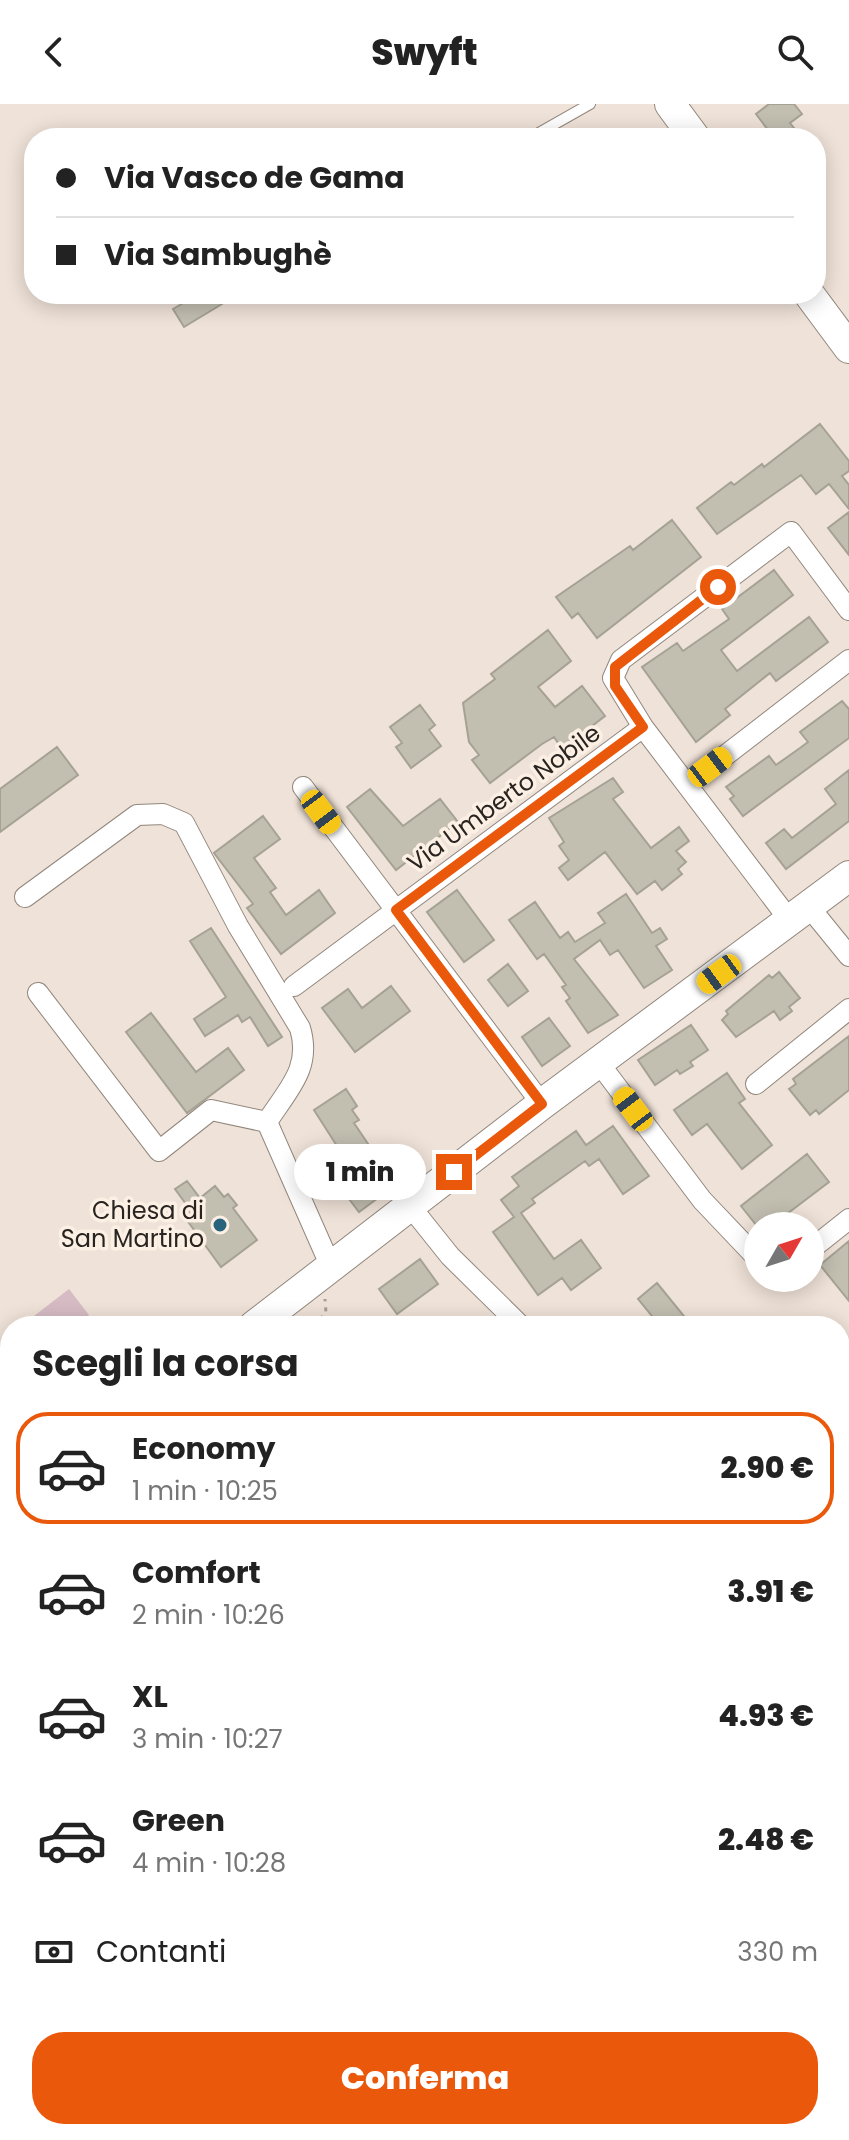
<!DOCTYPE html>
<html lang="it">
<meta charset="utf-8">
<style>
:root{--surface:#fff;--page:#f6f6f6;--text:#222;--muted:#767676;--line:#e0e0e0;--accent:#ea580c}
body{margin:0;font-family:Poppins,sans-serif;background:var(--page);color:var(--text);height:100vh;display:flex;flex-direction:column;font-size:30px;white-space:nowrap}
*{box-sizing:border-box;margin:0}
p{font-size:26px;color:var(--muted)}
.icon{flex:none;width:44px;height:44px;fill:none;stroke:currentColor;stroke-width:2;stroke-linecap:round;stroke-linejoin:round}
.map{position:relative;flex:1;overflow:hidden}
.drawer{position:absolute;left:0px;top:1212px;width:850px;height:824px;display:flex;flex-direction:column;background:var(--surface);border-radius:32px 32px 0 0;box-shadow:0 4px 20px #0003}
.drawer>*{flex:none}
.top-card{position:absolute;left:24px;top:24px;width:802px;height:176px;border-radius:32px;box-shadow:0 4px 20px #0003;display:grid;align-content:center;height:176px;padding:0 32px;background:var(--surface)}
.needle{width:52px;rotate:51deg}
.buttons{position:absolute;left:744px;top:1108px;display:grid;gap:16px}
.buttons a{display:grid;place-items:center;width:80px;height:80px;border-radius:50%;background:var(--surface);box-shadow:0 4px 20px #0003;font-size:40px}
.end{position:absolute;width:36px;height:36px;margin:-18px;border:10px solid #ea580c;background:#fff;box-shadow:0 0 0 4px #fff}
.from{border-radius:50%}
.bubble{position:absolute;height:56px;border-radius:28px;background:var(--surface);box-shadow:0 4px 20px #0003;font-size:26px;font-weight:800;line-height:56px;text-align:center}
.car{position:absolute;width:24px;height:48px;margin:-24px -12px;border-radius:10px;box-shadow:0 0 6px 2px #0007;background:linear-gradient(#f5c518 24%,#345 0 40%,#f5c518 0 76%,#345 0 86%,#f5c518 0)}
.top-card b{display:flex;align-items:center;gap:28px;height:76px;font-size:30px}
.top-card b+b{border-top:2px solid var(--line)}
.top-card i{width:20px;height:20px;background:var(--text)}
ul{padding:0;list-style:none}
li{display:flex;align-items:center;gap:24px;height:112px;margin:0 16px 12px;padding:0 16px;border:4px solid transparent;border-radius:32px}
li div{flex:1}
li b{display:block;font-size:30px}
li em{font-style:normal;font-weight:800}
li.selected{border-color:var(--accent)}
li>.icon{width:72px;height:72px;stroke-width:1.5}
h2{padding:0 32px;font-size:36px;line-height:96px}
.pay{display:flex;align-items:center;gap:20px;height:88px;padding:0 32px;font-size:30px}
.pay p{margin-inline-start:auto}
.primary-button{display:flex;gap:16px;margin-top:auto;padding:16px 32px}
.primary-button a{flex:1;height:92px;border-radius:32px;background:var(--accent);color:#fff;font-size:32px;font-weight:800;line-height:92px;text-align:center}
header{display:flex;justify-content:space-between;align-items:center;height:104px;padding:0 32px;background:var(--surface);font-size:36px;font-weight:800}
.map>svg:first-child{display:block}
.green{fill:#d6bbc4}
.building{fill:#c2beb0;stroke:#a5a294;stroke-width:2}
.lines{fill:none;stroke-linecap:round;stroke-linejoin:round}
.lane-casing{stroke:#92877d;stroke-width:12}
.street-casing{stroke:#92877d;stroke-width:22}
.secondary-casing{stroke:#92877d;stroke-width:32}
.path{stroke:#a79d95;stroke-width:3;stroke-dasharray:4 6;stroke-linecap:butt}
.lane{stroke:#fff;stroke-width:10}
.street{stroke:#fff;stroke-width:20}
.secondary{stroke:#fff;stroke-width:30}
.route{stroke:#ea580c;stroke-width:10}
.poi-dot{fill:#29637c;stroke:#fcf0e5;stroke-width:3}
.labels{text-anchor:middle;stroke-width:7;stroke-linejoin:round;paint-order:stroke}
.street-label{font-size:24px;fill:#292420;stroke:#fcf0e5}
.poi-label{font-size:24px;fill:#292420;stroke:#fcf0e5;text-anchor:end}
</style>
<header><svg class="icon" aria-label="back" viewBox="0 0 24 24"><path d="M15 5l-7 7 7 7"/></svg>Swyft<svg class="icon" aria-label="search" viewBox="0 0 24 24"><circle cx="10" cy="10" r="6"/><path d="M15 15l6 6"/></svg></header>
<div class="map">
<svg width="849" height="2036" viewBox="0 0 849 2036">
<rect width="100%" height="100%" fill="#efe2d8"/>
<path class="green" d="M69,1185l20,26 -15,11h-53z
M840,1834l9,13v89l-9,-12z"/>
<path class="building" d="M769,0h25l8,10 -12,9 12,15h-28l-18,-24z
M199,190h17l6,10 -38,23 -11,-18z
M820,320l29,37v10l-7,5 7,9v24l-20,-25 -13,10 -15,-19 -84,59 -20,-26 34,-26 3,3 28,-21 2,3z
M849,408v43l-21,-27z
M672,416l29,37 -104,81 -19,-25 -6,5 -16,-21 74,-51 3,4z
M774,466l19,25 -72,55 16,21 72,-54 19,25 -52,39 -6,-8 -45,36 5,6 -34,27 -54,-75 35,-24 6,8 46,-32 -7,-10z
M548,526l23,31 -33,26 17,20 27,-21 23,30 -43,33 -8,-12 -12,7 -52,39 -18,-23 7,-5 -10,-13 -6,-39 32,-24 -4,-5z
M842,597l7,8v29l-106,78 -13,-17 4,-3 -8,-9 43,-31 7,9 24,-17 8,-6 -8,-10z
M420,601l15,20 -6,5 12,16 -30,22 -15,-21 6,-4 -12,-16z
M57,643l21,28 -78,57v-43z
M849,666v51l-63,48 -20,-26 18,-14 8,9 44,-34 -11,-15z
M613,674l10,14 -10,7 38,49 28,-21 10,14 -13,10 10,11 -8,7 4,5 -20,16 -7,-9 -18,13 -32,-42 -37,28 -9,-12 10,-8 -10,-14 5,-4 -15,-24z
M370,685l33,37 37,-27 18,23 -62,48 -49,-63z
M263,712l17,23 -26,19 22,30 -6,4 16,23 33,-25 16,23 -54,41 -34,-46 6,-4 -39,-51z
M457,786l37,50 -30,22 -37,-50z
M626,790l26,39 8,-5 7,11 -11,7 16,24 -28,18 -26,-38 -8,5 -10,-15 -26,19 44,56 -30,18 -22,-32 4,-3 -8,-11 4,-2 -22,-31 -7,5 -28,-39 26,-18 25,36 8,-6 7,10 30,-19 -7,-10z
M211,824l71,109 -14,9 -18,-29 -8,5 -4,-7 -33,21 -11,-17 32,-22 -36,-56z
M508,860l20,27 -20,15 -20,-26z
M779,868l21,26 -11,9 3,4 -12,9 -6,-9 -38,26 -14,-17 6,-6 -2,-3 43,-36 3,3z
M391,882l19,25 -55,41 -33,-44 26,-19 14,19z
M151,909l45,59 32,-24 16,22 -57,43 -61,-81z
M549,914l21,28 -28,20 -20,-29z
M691,921l17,25 -18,12 3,4 -13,8 -3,-4 -22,15 -17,-25z
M849,932v54l-30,24 -3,-4 -6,5 -21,-26 7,-5 -3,-5z
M727,969l18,26 -6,4 33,42 -30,24 -35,-45 -15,11 -18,-25z
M346,985l11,17 -5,4 7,10 -5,3 27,40 4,-4 17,21 -43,32 -13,-17 30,-22 -19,-24 -13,8 -30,-47z
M613,1022l36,50 -26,18 -24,-35 -10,7 -4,-5 -53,38 3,4 -14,10 33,46 27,-19 20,28 -30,22 -9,-12 -24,17 -45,-63 21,-15 -13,-17 18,-14 -7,-9 64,-46 10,14z
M807,1050l22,28 -58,44h-14l-16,-20z
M187,1077l13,17 15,-12 9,11 4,-3 9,11 -4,3 24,32 -36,27 -40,-55 7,-5 -13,-18z
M849,1137v60l-29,-36z
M420,1155l18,25 -41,30 -18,-25z
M657,1179l35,43h-32l-22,-27z"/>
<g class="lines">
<g class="lane-casing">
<path id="lane" d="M530,34l60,-34
M233,190l9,4 9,-4"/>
</g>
<g class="street-casing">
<path id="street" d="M687,681l162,-125
M303,683l239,317
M25,793l112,-82 26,-1 21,9 54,103 62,102c12,40 -12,61 -33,94
M810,804l39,48
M791,818l-148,-195 -30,-49 8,-18 170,-128 58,78
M294,882l349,-259
M38,889l121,158 52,-41 56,12
M599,959l103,137 56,59
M756,980l93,-75
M267,1018l64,145
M410,1102l40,50 71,70
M810,1146l39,-31
M840,1576l9,11
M840,1702l9,12
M840,1996l9,-6
M784,2036l14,-10"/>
</g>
<g class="secondary-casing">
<path id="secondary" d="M670,0l25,34
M809,190l40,54
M254,1222l288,-222 307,-228
M0,1410l10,-7
M517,2026l2,10"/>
</g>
<path class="path" d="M313,1222l13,-13 -1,-14
M840,1817l9,12"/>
<use href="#lane" class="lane"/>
<use href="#street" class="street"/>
<use href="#secondary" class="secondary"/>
</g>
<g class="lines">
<path class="route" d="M454,1068l88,-68 -146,-194 247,-183 -28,-41v-19l103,-80"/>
</g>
<circle class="poi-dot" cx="220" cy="1121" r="8"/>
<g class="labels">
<g class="street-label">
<text transform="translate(504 694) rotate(-36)" y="8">Via Umberto Nobile</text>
</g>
<g class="poi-label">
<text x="204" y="1115">Chiesa di<tspan x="204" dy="28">San Martino</tspan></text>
</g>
</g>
</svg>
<div class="buttons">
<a><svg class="needle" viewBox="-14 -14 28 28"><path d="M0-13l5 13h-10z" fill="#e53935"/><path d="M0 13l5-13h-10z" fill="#767676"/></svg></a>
</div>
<i class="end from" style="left:718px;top:483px"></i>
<i class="end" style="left:454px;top:1068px"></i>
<div class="bubble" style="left:294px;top:1040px;width:132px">1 min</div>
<i class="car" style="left:710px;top:663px;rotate:53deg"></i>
<i class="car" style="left:321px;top:708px;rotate:143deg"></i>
<i class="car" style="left:719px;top:870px;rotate:234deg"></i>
<i class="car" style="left:633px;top:1005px;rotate:323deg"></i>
<div class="top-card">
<b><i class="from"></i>Via Vasco de Gama</b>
<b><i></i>Via Sambughè</b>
</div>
<section class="drawer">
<h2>Scegli la corsa</h2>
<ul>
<li class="selected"><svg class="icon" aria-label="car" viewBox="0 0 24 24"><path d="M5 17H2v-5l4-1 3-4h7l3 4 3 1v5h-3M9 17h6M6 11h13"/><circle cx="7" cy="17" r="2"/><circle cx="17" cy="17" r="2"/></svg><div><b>Economy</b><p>1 min · 10:25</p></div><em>2.90 €</em></li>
<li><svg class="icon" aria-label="car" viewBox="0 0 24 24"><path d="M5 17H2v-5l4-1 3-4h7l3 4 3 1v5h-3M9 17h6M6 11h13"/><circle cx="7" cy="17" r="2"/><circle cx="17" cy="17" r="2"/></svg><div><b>Comfort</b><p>2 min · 10:26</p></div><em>3.91 €</em></li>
<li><svg class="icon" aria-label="car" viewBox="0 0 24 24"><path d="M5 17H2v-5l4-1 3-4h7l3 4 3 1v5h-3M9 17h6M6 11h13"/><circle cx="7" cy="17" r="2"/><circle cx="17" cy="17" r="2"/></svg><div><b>XL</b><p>3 min · 10:27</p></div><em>4.93 €</em></li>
<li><svg class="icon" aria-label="car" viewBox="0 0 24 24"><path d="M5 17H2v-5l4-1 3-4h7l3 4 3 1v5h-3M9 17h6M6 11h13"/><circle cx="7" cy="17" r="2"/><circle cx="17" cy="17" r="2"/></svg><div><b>Green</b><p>4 min · 10:28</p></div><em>2.48 €</em></li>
</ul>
<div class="pay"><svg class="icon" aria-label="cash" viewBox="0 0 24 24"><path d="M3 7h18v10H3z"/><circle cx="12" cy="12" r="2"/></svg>Contanti<p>330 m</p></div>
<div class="primary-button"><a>Conferma</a></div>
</section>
</div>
